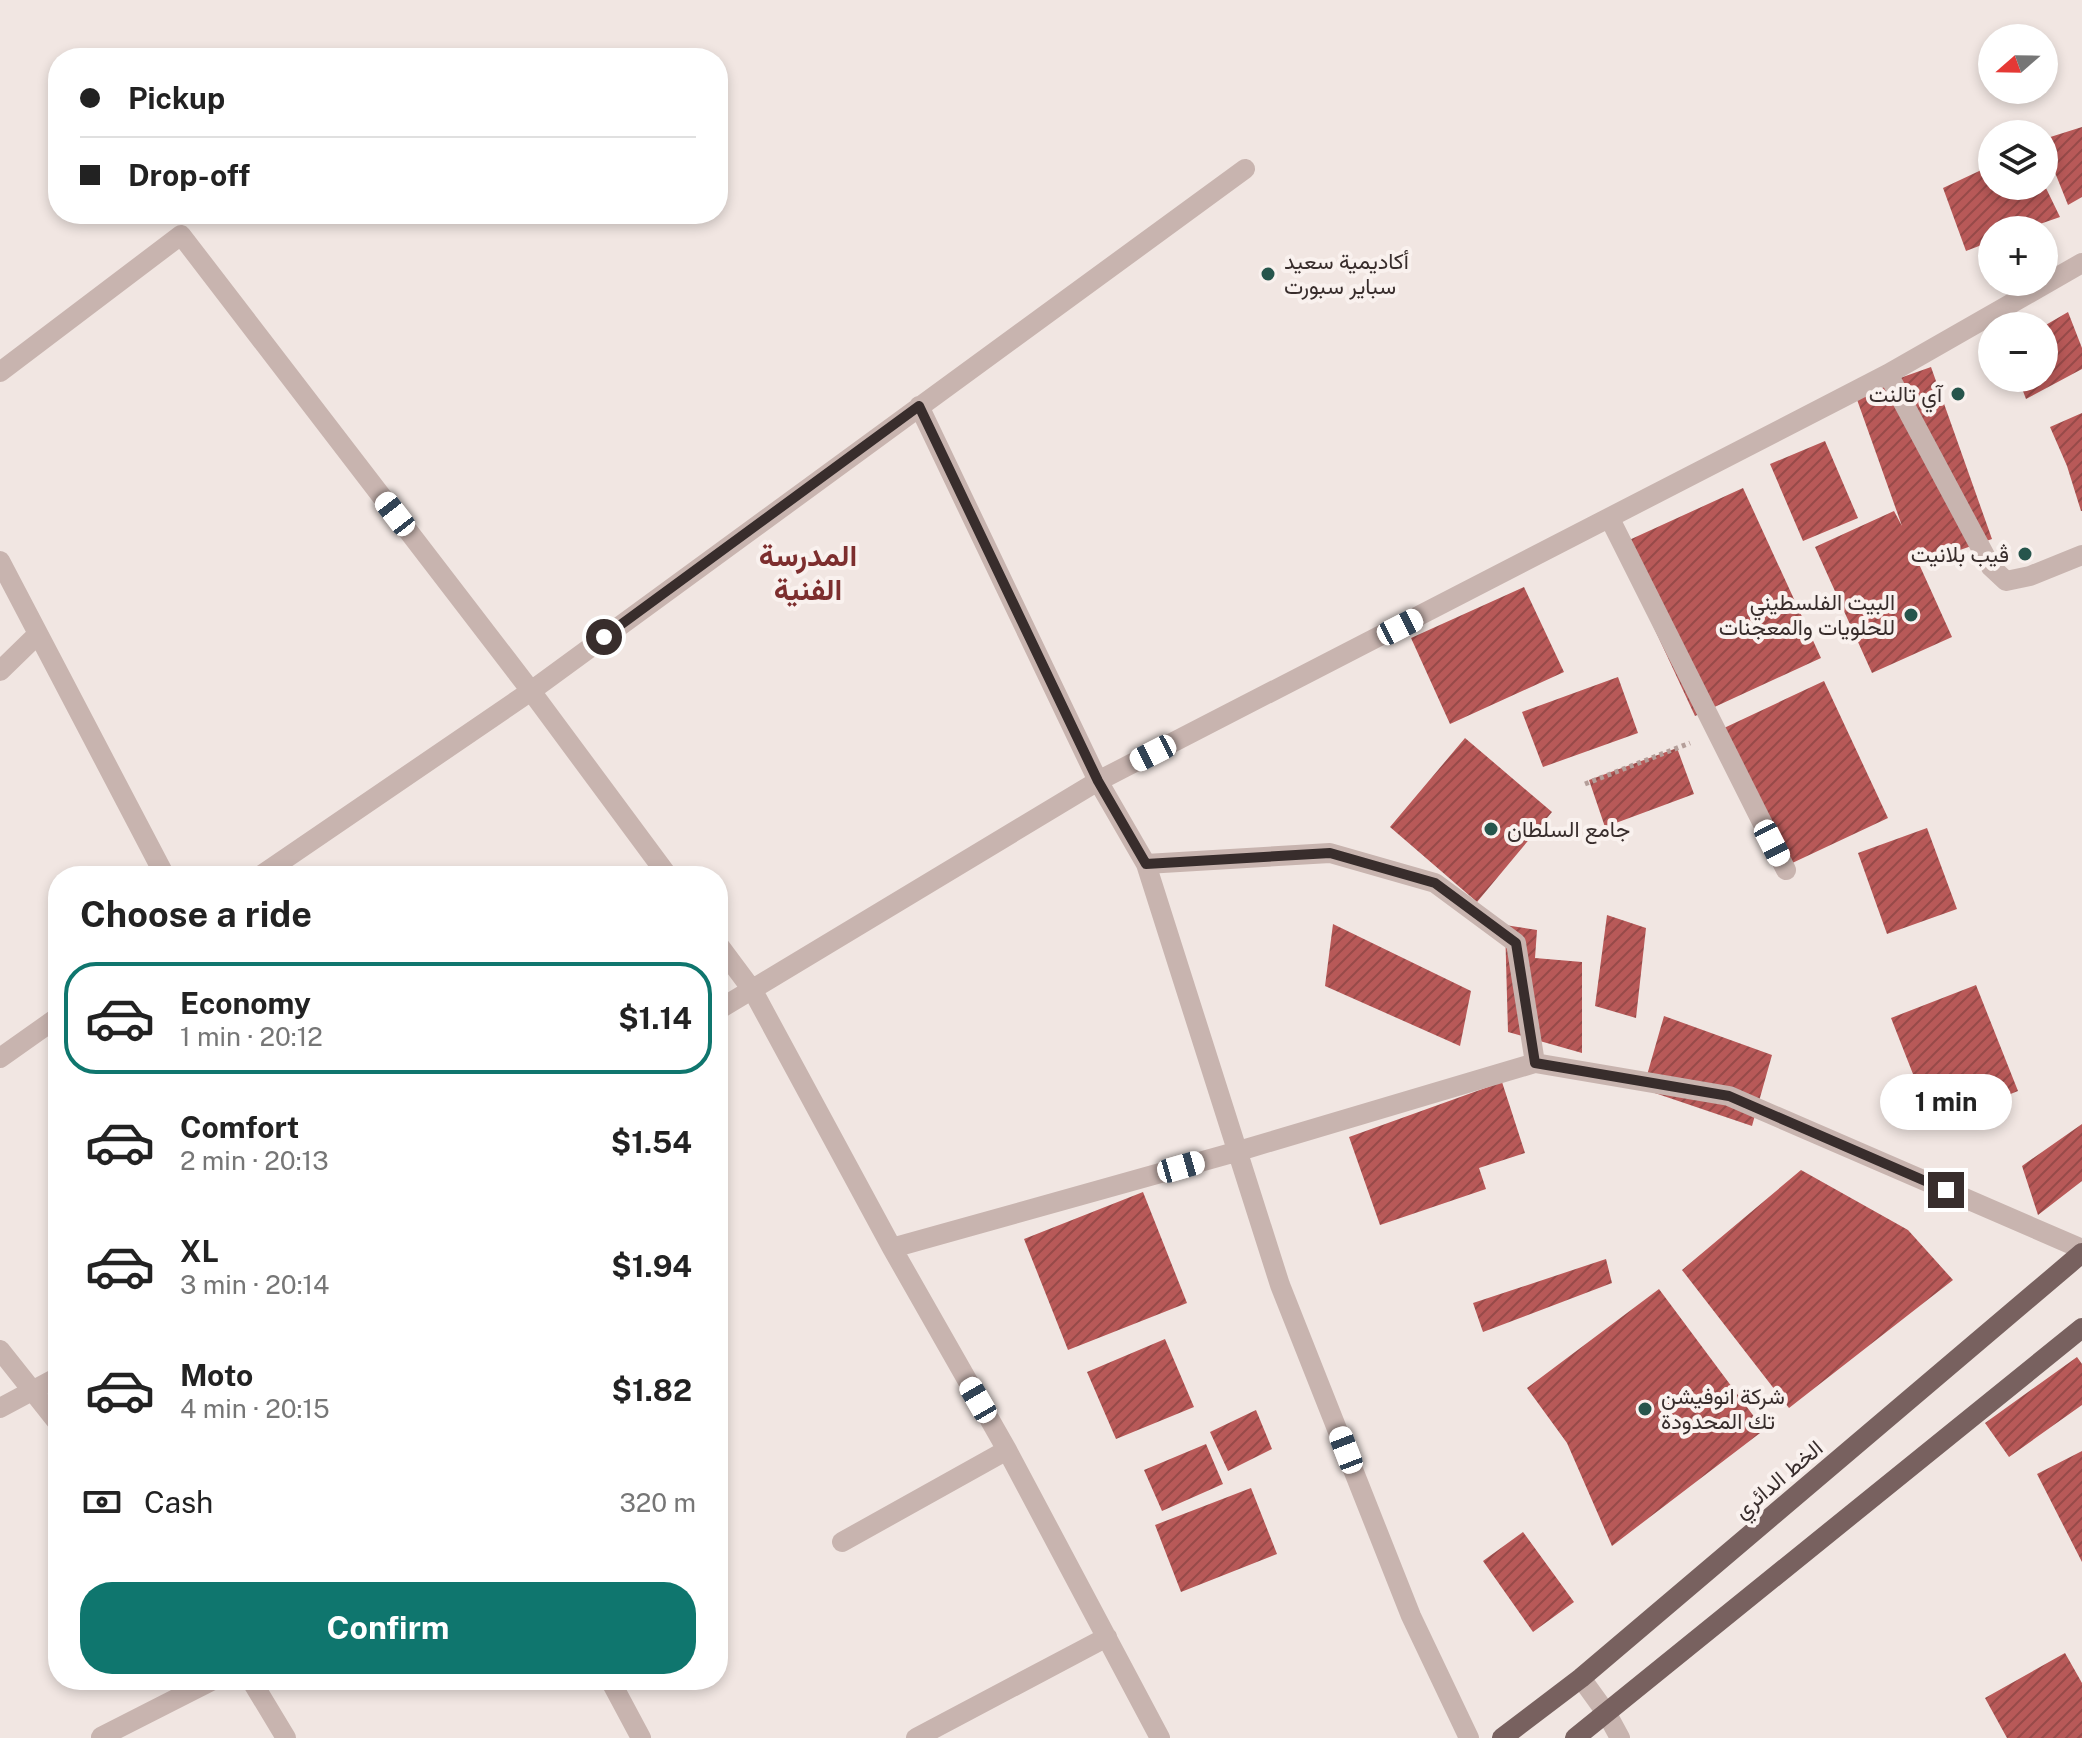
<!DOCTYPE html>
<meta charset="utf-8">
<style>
:root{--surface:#fff;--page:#f2f2f2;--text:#222;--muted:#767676;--line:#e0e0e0;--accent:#0f766e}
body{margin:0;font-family:"Public Sans",Vazirmatn,sans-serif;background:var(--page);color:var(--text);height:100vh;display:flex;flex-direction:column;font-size:30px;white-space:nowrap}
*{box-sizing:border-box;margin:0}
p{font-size:26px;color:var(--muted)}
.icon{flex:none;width:44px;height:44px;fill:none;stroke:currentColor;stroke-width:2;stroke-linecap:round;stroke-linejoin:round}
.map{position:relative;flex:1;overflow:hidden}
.details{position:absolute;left:48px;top:866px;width:680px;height:824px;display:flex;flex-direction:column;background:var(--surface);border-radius:32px;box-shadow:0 4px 12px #0003}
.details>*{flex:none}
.hud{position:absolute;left:48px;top:48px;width:680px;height:176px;border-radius:32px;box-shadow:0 4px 12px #0003;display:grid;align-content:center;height:176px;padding:0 32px;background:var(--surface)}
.needle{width:52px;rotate:250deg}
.controls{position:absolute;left:1978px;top:24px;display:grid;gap:16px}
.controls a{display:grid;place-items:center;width:80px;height:80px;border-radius:50%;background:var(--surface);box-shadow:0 4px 12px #0003;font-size:40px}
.end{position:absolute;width:36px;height:36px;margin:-18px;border:10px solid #382d2c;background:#fff;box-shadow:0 0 0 4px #fff}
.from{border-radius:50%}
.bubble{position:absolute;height:56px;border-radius:28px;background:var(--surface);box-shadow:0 4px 12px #0003;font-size:26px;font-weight:700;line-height:56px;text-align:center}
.car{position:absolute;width:24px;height:48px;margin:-24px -12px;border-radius:10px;box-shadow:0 0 6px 2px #0007;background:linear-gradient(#fff 24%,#345 0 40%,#fff 0 76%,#345 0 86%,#fff 0)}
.hud b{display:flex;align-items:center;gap:28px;height:76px;font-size:30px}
.hud b+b{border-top:2px solid var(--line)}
.hud i{width:20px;height:20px;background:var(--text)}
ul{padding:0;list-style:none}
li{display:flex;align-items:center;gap:24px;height:112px;margin:0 16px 12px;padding:0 16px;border:4px solid transparent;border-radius:32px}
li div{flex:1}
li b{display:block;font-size:30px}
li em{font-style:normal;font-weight:700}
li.current{border-color:var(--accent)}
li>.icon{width:72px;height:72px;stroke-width:1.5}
h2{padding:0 32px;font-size:36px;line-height:96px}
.pay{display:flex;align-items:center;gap:20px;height:88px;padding:0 32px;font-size:30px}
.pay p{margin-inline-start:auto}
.primary-button{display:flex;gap:16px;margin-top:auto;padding:16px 32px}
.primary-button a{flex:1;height:92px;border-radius:32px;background:var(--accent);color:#fff;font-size:32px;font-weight:700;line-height:92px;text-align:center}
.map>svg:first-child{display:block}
.building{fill:url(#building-hatch)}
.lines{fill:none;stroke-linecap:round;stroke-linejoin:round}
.path{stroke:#b49e99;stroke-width:5;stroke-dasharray:4 4;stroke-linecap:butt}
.minor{stroke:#c8b4af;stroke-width:20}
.major{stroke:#78615f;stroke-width:20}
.route{stroke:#382d2c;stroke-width:10}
.poi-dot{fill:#26554c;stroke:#f9f1ee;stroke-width:3}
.labels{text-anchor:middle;stroke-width:8;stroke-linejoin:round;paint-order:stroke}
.poi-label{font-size:22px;fill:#382d2c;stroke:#f9f1ee;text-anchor:start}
.street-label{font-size:22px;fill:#382d2c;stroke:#f9f1ee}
.district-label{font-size:30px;font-weight:bold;fill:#7d2e2e;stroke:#f9f1ee}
</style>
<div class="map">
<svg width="2082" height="1738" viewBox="0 0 2082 1738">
<defs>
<pattern id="building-hatch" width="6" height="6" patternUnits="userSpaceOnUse" patternTransform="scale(2)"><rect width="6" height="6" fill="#b85958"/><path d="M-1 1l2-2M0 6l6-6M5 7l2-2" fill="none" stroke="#974a49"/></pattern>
</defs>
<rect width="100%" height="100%" fill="#f1e6e2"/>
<path class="building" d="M2082,127v70l-14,8 -24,-60v-6z
M1992,165v21h53l15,31 -37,13h-31v11l-26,10 -23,-63z
M2068,312l14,36v21l-56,30 -8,-21h26v-52z
M1931,367l61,172 -73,25 33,73 -80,36 -57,-126 79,-36 8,15 -47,-132z
M2082,413v98h-1l-14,-45 -17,-39z
M1825,441l33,77 -55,23 -33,-77z
M1743,488l78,170 -126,58 -79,-170z
M1524,587l40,85 -114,52 -39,-86z
M1618,677l20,56 -95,34 -21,-55z
M1824,681l64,137 -100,47 -64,-137z
M1465,738l87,74 -75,90 -87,-75z
M1677,748l17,46 -89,33 -16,-47z
M1927,828l30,81 -70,25 -29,-81z
M1607,915l39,13 -10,90 -41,-12z
M1333,924l138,67 -11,55 -135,-60z
M1505,925l32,5 -2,28 47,4v91l-74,-21z
M1976,985l42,106 -85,34 -42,-107z
M1664,1016l108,39 -20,71 -109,-37z
M1502,1082l23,71 -46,15 7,21 -106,36 -31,-88z
M2082,1124v57l-44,34 -16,-49z
M1801,1170l107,60 45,50 -164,128 -107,-138z
M1143,1192l44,111 -119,47 -44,-111z
M1606,1259l6,24 -129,49 -10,-29z
M1659,1289l105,141 -152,116 -45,-103 -40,-55z
M1165,1339l29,68 -78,32 -29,-67z
M2077,1357l5,7v41l-73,52 -24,-34z
M1256,1410l16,39 -44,22 -18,-39z
M1206,1444l17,40 -61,27 -18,-41z
M2082,1451v111l-45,-88z
M1251,1488l26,66 -96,38 -26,-67z
M1523,1532l51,70 -41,30 -50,-71z
M2065,1653l17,30v55h-75l-22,-40z"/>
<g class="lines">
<path class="path" d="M1585,784l105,-41"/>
<path class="minor" d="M0,372l181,-137 350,456 137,185
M1888,374l103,193 15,14 24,-5 52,-21
M919,406l179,375 48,83 134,421 131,331 58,122
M1610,519l176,351
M0,561l165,315
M0,671l37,-36
M1146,864l184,-11 105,30 81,60 19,120
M260,876l271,-185 714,-522
M718,944l35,47 139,257 115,202 153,288
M718,1010l380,-229 790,-407 194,-111
M0,1058l58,-41
M892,1248l347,-97 296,-88 194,33 353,153
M0,1350l58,73
M0,1408l58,-31
M842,1542l165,-92
M1581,1678l26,36 13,24
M251,1680l35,58
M610,1680l31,58
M101,1737l112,-57
M916,1738l191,-101"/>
<path class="major" d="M1502,1738l79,-60 501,-425
M1575,1738l507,-410"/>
</g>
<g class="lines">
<path class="route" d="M604,637l315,-231 179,375 48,83 184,-11 105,30 81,60 19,120 194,33 217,94"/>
</g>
<g class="poi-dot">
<circle cx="1268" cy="274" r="8"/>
<circle cx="1958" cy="394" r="8"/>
<circle cx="2025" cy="554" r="8"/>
<circle cx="1911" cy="615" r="8"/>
<circle cx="1491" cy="829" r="8"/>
<circle cx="1645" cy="1409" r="8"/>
</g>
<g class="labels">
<g class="poi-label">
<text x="1284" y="269">أكاديمية سعيد<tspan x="1284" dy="25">سباير سبورت</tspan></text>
<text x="1942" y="402" text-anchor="end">آي تالنت</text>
<text x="2009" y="562" text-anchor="end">ڤيب بلانيت</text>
<text x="1895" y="610" text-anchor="end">البيت الفلسطيني<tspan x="1895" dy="25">للحلويات والمعجنات</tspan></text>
<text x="1507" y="837">جامع السلطان</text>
<text x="1661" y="1404">شركة انوفيشن<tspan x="1661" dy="25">تك المحدودة</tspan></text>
</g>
<g class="street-label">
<text transform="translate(1778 1479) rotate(-40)" y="8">الخط الدائري</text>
</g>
<g class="district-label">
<text x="808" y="566">المدرسة<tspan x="808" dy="34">الفنية</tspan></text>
</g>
</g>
</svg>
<div class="controls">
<a><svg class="needle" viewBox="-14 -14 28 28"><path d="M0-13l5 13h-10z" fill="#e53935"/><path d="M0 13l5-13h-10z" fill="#767676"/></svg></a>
<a><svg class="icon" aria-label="layers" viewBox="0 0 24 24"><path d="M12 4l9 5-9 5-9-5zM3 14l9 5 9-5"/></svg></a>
<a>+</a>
<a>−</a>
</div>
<i class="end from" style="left:604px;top:637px"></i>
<i class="end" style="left:1946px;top:1190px"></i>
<div class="bubble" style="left:1880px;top:1074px;width:132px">1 min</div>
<i class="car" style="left:395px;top:514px;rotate:322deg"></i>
<i class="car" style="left:1400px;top:627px;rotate:63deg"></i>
<i class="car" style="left:1153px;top:753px;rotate:243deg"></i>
<i class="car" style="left:1772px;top:843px;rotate:153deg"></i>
<i class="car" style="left:1181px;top:1167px;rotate:74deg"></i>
<i class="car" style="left:978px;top:1400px;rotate:330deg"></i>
<i class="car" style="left:1346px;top:1450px;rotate:339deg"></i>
<div class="hud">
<b><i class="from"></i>Pickup</b>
<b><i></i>Drop-off</b>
</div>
<section class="details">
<h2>Choose a ride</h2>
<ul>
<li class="current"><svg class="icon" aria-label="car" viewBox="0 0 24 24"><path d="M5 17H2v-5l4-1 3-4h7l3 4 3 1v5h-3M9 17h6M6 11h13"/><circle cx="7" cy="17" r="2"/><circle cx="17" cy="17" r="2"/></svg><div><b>Economy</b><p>1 min · 20:12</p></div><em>$1.14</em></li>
<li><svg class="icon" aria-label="car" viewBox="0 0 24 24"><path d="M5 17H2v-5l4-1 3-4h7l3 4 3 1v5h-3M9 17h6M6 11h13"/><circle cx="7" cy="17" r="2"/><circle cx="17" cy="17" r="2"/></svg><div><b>Comfort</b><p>2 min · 20:13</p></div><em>$1.54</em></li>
<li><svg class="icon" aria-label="car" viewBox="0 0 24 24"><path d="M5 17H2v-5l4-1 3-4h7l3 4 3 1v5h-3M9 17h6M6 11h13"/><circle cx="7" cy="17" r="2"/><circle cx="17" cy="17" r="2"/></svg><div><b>XL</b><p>3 min · 20:14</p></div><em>$1.94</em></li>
<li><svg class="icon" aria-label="car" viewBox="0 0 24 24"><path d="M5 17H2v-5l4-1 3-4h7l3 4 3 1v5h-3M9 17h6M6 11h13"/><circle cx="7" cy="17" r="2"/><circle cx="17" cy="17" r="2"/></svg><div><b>Moto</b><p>4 min · 20:15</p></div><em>$1.82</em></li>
</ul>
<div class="pay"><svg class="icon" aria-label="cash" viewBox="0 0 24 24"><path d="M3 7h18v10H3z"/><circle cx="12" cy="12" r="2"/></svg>Cash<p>320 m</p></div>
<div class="primary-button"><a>Confirm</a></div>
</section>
</div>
